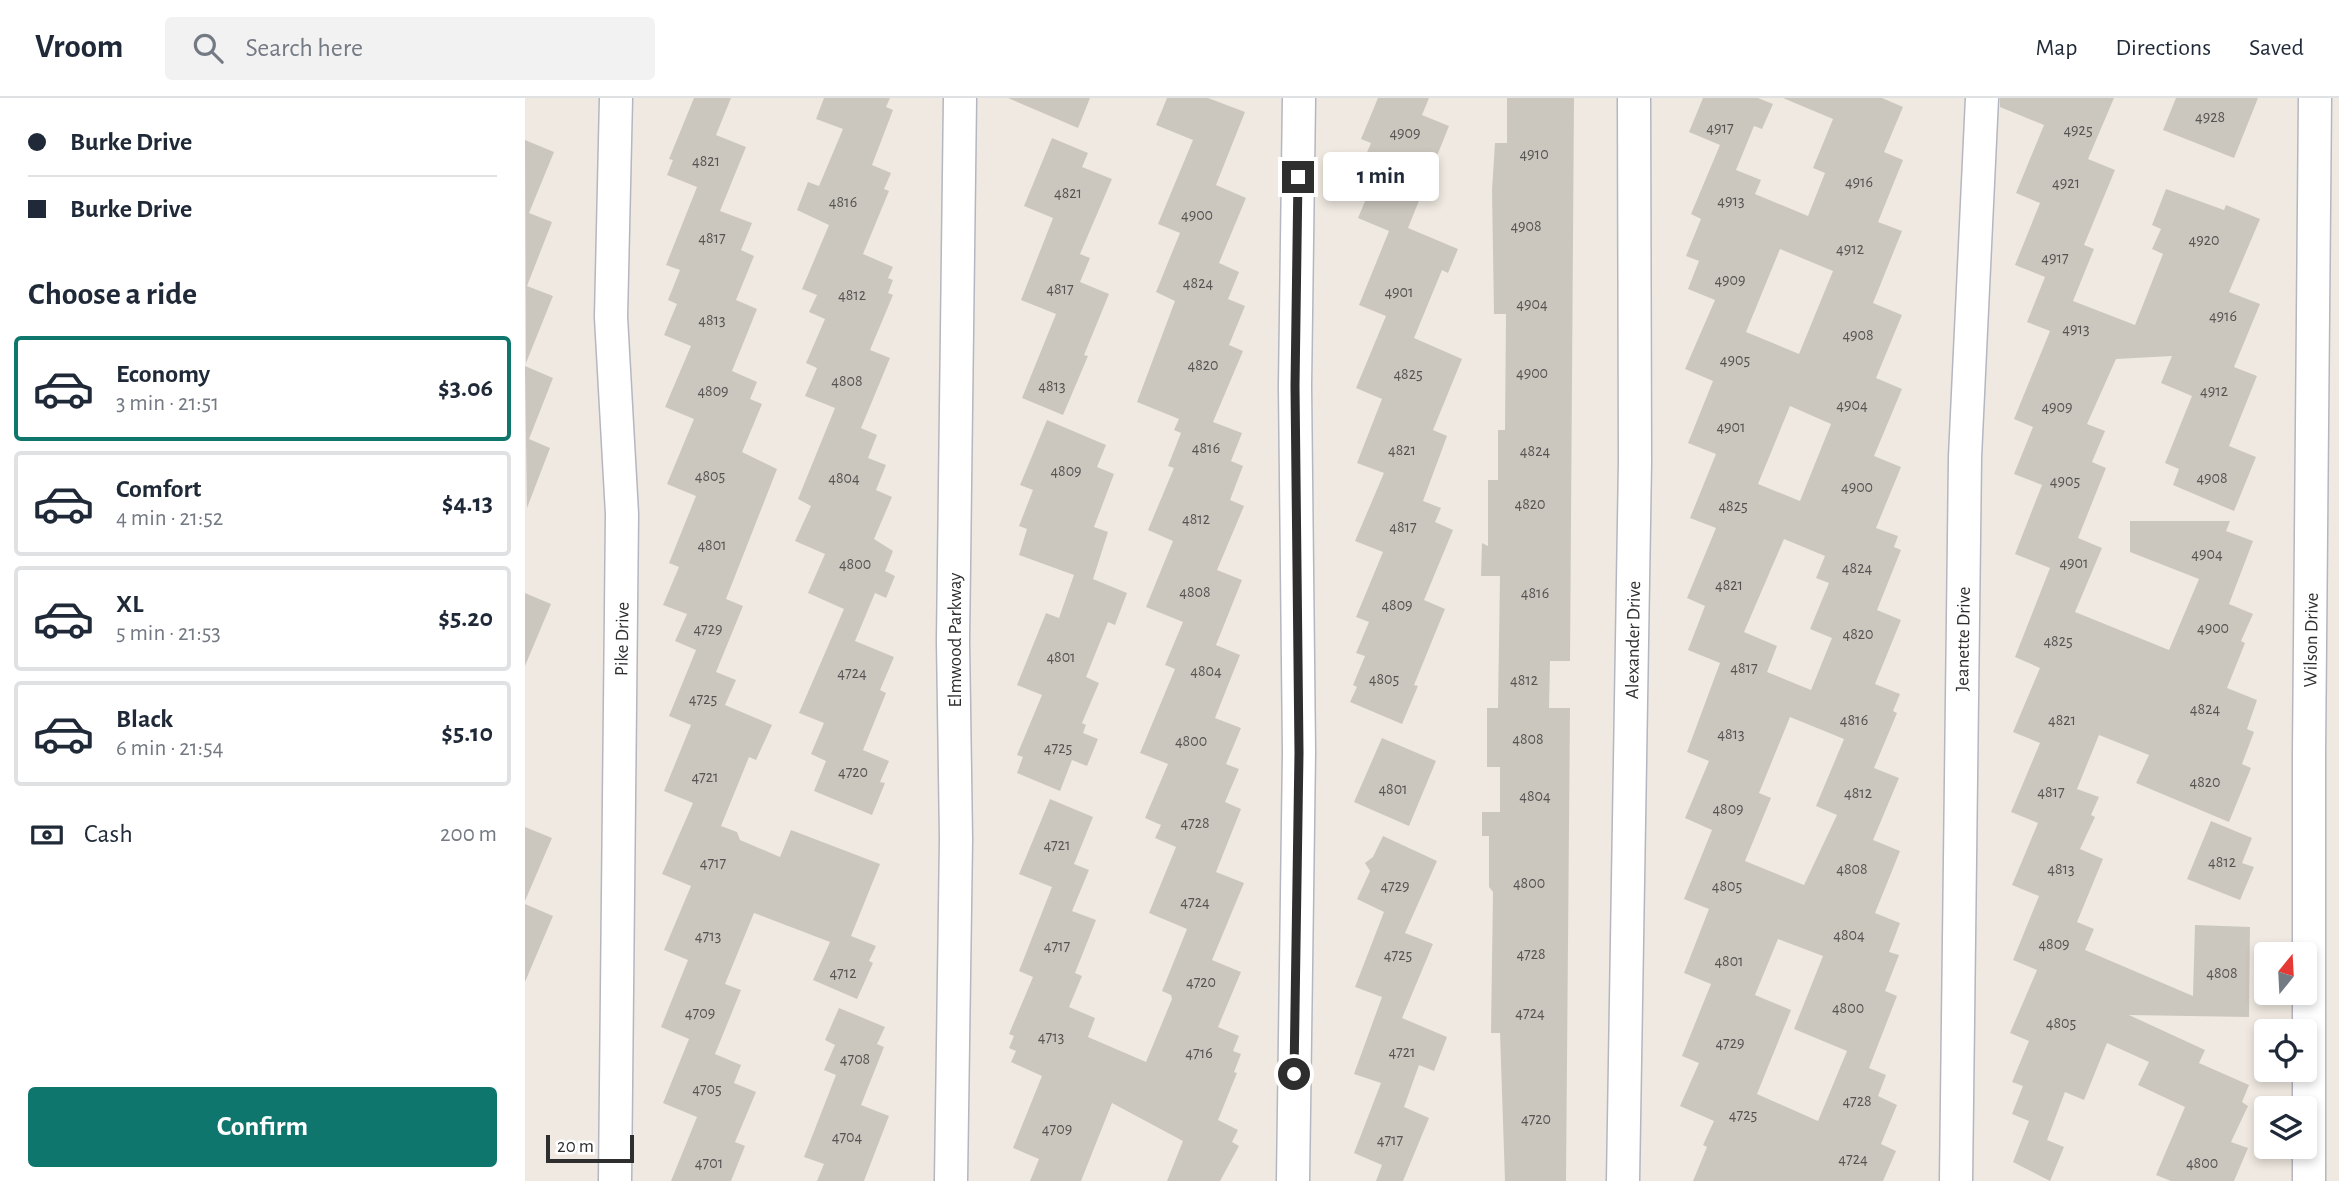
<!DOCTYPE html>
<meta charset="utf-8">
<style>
:root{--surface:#fff;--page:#f2f2f3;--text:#1f2937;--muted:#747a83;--line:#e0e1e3;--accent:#0f766e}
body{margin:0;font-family:"Alegreya Sans",sans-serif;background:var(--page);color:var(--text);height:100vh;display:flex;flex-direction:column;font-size:26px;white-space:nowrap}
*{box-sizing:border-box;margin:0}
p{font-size:23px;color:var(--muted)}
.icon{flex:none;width:38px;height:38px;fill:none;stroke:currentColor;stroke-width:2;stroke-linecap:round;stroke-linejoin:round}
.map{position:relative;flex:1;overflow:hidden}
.sheet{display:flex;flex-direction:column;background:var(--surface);width:525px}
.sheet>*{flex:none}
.banner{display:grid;align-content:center;height:154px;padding:0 28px;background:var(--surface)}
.needle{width:46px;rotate:18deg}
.fabs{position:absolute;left:1729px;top:844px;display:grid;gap:14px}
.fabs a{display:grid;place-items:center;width:63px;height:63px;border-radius:7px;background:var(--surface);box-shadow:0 4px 10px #0003;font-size:35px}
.scale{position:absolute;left:21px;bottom:18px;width:88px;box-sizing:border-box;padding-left:7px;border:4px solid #2e2e2e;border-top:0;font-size:19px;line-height:24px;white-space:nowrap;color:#2e2e2e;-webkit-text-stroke:5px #fff;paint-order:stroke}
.end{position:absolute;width:32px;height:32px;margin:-16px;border:9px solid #2e2e2e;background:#fff;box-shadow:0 0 0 4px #fff}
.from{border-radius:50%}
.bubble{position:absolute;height:49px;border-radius:7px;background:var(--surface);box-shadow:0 4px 10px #0003;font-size:23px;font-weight:600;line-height:49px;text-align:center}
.banner b{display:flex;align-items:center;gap:24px;height:66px;font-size:26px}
.banner b+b{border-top:2px solid var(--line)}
.banner i{width:18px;height:18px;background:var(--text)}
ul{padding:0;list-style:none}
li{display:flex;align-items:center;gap:21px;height:105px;margin:0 14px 10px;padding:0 14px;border:4px solid var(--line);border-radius:7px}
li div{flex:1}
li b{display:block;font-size:26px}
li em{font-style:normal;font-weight:600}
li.selected{border-color:var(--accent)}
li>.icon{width:63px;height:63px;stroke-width:1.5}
h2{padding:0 28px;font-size:32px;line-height:84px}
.pay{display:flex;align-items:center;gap:18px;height:77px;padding:0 28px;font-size:26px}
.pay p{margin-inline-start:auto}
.button{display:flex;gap:14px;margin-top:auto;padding:14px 28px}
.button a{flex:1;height:80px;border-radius:7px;background:var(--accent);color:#fff;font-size:28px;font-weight:600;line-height:80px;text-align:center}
header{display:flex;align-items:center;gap:42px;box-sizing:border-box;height:98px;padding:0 35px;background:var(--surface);border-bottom:2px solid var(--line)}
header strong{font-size:33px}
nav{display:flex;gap:38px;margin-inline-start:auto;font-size:24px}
.search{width:490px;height:63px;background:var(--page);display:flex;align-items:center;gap:18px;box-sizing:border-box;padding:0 24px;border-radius:7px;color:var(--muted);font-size:26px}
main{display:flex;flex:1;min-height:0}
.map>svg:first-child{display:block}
.building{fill:#cbc7bf;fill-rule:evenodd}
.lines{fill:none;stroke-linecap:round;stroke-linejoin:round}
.minor-casing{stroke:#b4b7c1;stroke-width:35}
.minor{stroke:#fff;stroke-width:32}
.route{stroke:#2e2e2e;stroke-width:9}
.labels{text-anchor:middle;stroke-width:7;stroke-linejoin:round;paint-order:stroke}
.number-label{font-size:16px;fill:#555452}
.street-label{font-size:19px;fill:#2e2e2e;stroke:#fff}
</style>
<header>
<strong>Vroom</strong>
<div class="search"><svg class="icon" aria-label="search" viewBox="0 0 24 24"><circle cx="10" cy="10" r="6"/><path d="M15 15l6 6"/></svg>Search here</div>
<nav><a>Map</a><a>Directions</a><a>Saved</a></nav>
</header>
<main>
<section class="sheet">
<div class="banner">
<b><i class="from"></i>Burke Drive</b>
<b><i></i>Burke Drive</b>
</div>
<h2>Choose a ride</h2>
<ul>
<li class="selected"><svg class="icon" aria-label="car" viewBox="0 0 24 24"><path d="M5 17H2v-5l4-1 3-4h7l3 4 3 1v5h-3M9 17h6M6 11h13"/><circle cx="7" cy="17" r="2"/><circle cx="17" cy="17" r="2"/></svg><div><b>Economy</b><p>3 min · 21:51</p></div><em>$3.06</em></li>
<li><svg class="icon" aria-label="car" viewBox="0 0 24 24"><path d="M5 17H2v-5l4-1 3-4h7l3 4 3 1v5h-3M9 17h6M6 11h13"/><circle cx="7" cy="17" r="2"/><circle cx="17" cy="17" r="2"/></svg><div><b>Comfort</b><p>4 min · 21:52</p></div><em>$4.13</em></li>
<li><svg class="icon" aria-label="car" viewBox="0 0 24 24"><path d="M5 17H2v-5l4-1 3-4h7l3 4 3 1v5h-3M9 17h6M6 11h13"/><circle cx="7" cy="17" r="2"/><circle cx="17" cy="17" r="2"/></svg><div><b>XL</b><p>5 min · 21:53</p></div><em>$5.20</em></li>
<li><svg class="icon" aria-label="car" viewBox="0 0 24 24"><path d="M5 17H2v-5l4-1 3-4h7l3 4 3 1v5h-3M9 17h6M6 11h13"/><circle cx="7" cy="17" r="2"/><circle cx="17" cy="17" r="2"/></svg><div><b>Black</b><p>6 min · 21:54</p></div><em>$5.10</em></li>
</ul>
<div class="pay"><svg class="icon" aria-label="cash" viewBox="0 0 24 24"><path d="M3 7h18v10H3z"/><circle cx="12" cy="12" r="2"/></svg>Cash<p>200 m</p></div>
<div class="button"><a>Confirm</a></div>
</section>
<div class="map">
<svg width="1814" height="1083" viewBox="0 0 1814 1083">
<rect width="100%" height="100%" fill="#efe9e1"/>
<path class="building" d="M169,0h37l-15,37 30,12 -26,64 32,12 -11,27 13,6 -18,44 21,9 -25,62 25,11 -7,17 12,5 -20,48 35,17 -51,130 17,7 -27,66 20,8 -11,25 47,20 -16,35 -7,-3 -28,69 16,6 3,8 40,17 11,-27 89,34 -29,72 25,10 -7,15 4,2 -16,36 -44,-19 17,-38 -76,-29 -29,71 16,6 -26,64 26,11 -7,18 22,9 -21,50 10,4 -14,35h-60l26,-64 -34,-14 26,-64 -28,-12 27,-67 -24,-10 27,-64 -29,-12 31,-71 -29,-12 27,-66 -22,-9 27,-66 -21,-9 12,-27 -24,-9 16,-38 -10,-4 27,-67 -29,-12 27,-65 -29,-12 26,-61 -27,-11 13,-31 -9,-4 12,-30 -14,-5 31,-78 -30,-12 6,-15 -4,-1z
M299,0h66l-4,9 7,3 -21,55 19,8 -7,16 5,2 -26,63 30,13 -5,11 5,2 -5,13 5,2 -23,55 20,8 -29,70 16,7 -9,23 18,7 -10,25 16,7 -18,42 19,12 -8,20 10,5 -9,22 -11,-5 -20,48 39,16 -14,33 6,3 -23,57 26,11 -9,21 5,1 -13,32 -58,-24 12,-30 -15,-7 13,-31 -25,-10 45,-104 -36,-16 17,-39 -30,-13 16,-35 -13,-7 37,-91 -30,-12 12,-28 -11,-5 19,-44 -16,-7 8,-17 -15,-6 27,-64 -32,-15 11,-28 11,4 24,-57 -27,-10z
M483,0h82l-12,30z
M642,0h41l37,14 -29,73 30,13 -27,65 20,9 -11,27 17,7 -16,39 14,6 -30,71 29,11 -11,28 12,5 -13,34 14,6 -27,64 25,10 -26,65 24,10 -25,63 26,10 -15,36 13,5 -14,33 16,7 -25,63 28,11 -32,77 29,12 -23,55 21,9 -6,15 8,3 -7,18 3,1 -19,47 20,10 -6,12 7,4 -19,35h-53l16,-40 -71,-38 -31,78h-51l9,-22 -26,-11 29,-72 -31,-14 5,-11 -7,-3 5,-12 -5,-2 24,-57 -14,-6 33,-84 -33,-13 31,-75 43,18 -19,47 15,6 -17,41 24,9 -21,53 7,3 -13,31 26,11 -7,19 58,25 26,-63 -1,-4 -9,-4 25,-62 -38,-16 27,-66 -21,-9 6,-13 -16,-7 23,-54 -28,-11 35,-84 -10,-4 18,-43 -37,-15 27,-66 -25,-11 26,-62 -6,-2 13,-33 -7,-3 5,-11 -42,-17 38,-101 -19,-9 24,-59 -22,-9 35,-84 -37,-15z
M853,0h51l-7,17 27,11 -41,102 50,21 -10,24 -6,-3 -28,68 48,21 -29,71 14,6 -24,65 18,7 -6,14 18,8 -29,70 21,9 -31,76 4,1 -16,38 -52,-22 7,-15 -4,-2 12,-29 -9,-3 13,-31 -13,-5 27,-65 -28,-11 29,-68 -27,-10 25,-64 -26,-11 30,-72 -27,-11 30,-74 -31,-13 23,-55 -16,-6 6,-14 -10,-4z
M982,0h67l-4,563h-20l-1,47h21l-4,473h-61l-5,-148h-9l2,-141 -4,-5v-51h-7v-24h18v-45h-13v-59h11l2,-132h-19l1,-33 6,3v-66h10v-50h7l1,-116h-12l-2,-124 3,-47h12z
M1178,0h55l15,6 -11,25 -8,-3 -18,44 25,10 -6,14 53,22 17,-43 -12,-5 20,-49 -50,-21h99l21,9 -19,45 19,8 -25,62 24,9 -29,72 29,12 -26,63 26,11 -28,67 27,11 -25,61 22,8 -4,11 7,3 -24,60 24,10 -26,64 25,10 -7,17 4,2 -23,55 25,10 -26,62 27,11 -25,62 25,10 -11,29 10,3 -14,36 12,5 -28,72 17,7 -8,21 19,9 -16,39 15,7 -13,30h-190l14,-34 -4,-2 11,-24 -34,-15 19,-43 -17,-7 29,-72 -27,-11 25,-64 -25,-10 28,-69 -27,-12 24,-57 -22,-9 33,-89 -32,-13 17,-44 -18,-8 29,-70 -26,-10 26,-64 -28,-11 25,-62 -28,-12 30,-69 -27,-11 11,-28 -13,-5 15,-37 -10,-5 29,-69 -31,-13zM1255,151l53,22 -34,83 -53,-22zM1265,308l41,18 -31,77 -42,-17zM1259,441l41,17 -9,22 13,5 -19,46 22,9 -21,52 -44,-18 10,-26 -33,-14zM1265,619l54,22 -28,67 21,9 -33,70 -59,-24 26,-63 -12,-5zM1253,841l45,17 -29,73 53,22 -29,70 -61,-27 34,-84 -36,-15z
M1475,0h114l-26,61 27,11 -31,75 10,4 -21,52 62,24 28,-71 -11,-5 9,-20 -9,-4 14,-36 58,21 2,-5 34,14 -31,73 31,12 -26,63 23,9 -28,70 27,11 -22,54 -61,-26 6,-16 -14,-6 27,-67 -31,-13 11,-27 -56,3 -29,65 18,7 -13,31 14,6 -28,70 24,10 -27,64 94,38 30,-71 -69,-27v-31h100l-4,10 27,10 -24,63 24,10 -12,27 4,2 -18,45 30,12 -10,29 7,3 -12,32 9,4 -22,54 -93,-39 13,-28 -50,-20 -22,54 22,8 -8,18 4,2 -15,32 23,10 -26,63 17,7 -9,21 108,46 2,-71 55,2 -1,90 -120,-2 76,35 -6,13 50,22 -7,17 6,4 -17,36 17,6 -14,33h-63l-15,-6 29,-68 -47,-22 11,-23 -42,-19 -23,57 -19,-8 -18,48 17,7 -14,34 -37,-19 16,-41 -17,-7 11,-28 -11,-4 17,-41 -19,-8 27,-63 -24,-10 26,-64 -27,-11 26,-62 -27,-11 29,-69 -27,-11 27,-64 -25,-11 35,-89 -35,-14 27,-69 -28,-11 19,-47 -19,-8 36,-88 -23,-9 18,-45 -30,-12 25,-62 -24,-10 28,-68 -44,-18z
M1651,0h82l-24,60 -71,-28z
M527,40l36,15 -6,14 30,12 -32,75 10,4 -10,24 29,12 -25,61 4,1 -25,59 -41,-17 34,-84 -35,-14 32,-82 -29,-12z
M0,42l29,12 -25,61 23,9 -25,64 26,10 -27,67z
M0,268l28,12 -24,61 21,9 -23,60z
M522,322l59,25 -9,22 17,7 -20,53 14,5 -15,47 34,14 -12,32 -7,-3 -22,55 13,6 -17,40 4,2 -3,8 15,6 -11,27 -15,-6 -12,31 -43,-18 6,-16 -6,-2 25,-60 -25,-10 29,-72 13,5 15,-43 -55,-20 8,-26 -8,-3 14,-36 -13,-5z
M0,495l26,11 -26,62z
M857,640l54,23 -27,65 -55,-24z
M1686,723l41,17 -10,25 12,4 -14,33 -53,-21z
M0,729l27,11 -27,63z
M858,738l54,25 -32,72 28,11 -31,74 45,19 -13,34 -15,-6 -15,42 25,11 -26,63h-27l6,-16 -28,-12 27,-70 -27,-9 28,-77 -27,-10 29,-75 -27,-13 13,-28 -5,-8 8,-6z
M0,806l28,12 -28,66z
M314,910l46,19 -8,17 7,3 -23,58 28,11 -25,65h-47l7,-17 -20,-7 32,-82 -12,-5 11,-25 -10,-5z"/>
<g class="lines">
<g class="minor-casing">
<path id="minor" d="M90,1083l7,-667 -11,-197 5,-219
M426,1083l5,-342 -3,-198 7,-543
M768,1083l6,-429 -4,-366 4,-288
M1098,1083l12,-719 -1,-364
M1431,1083l9,-724 17,-359
M1784,1083v-428l6,-655"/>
</g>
<use href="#minor" class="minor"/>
</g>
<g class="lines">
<path class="route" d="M769,976l5,-322 -4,-366 3,-209"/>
</g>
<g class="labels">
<g class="number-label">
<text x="1685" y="24">4928</text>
<text x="1195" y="35">4917</text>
<text x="1553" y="37">4925</text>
<text x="880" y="40">4909</text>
<text x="1009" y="61">4910</text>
<text x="181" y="68">4821</text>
<text x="1334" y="89">4916</text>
<text x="1541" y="90">4921</text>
<text x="543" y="100">4821</text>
<text x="1206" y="108">4913</text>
<text x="318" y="109">4816</text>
<text x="672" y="122">4900</text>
<text x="1001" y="133">4908</text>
<text x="187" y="145">4817</text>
<text x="1679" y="147">4920</text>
<text x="1325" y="156">4912</text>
<text x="1530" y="165">4917</text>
<text x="1205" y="187">4909</text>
<text x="673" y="190">4824</text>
<text x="535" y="196">4817</text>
<text x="874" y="199">4901</text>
<text x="327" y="202">4812</text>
<text x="1007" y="211">4904</text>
<text x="1698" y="223">4916</text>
<text x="187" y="227">4813</text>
<text x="1551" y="236">4913</text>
<text x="1333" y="242">4908</text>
<text x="1210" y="267">4905</text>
<text x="678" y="272">4820</text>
<text x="1007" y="280">4900</text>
<text x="883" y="281">4825</text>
<text x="322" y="288">4808</text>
<text x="527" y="293">4813</text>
<text x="188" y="298">4809</text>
<text x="1689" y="298">4912</text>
<text x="1327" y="312">4904</text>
<text x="1532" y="314">4909</text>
<text x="1206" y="334">4901</text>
<text x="681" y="355">4816</text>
<text x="877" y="357">4821</text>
<text x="1010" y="358">4824</text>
<text x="541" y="378">4809</text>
<text x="185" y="383">4805</text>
<text x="319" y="385">4804</text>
<text x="1687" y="385">4908</text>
<text x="1540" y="388">4905</text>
<text x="1332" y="394">4900</text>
<text x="1005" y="411">4820</text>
<text x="1208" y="413">4825</text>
<text x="671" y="426">4812</text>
<text x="878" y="434">4817</text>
<text x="187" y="452">4801</text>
<text x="1682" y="461">4904</text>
<text x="1549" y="470">4901</text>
<text x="330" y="471">4800</text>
<text x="1332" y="475">4824</text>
<text x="1204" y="492">4821</text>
<text x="670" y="499">4808</text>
<text x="1010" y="500">4816</text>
<text x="872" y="512">4809</text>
<text x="1688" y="535">4900</text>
<text x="183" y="536">4729</text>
<text x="1333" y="541">4820</text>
<text x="1533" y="548">4825</text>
<text x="536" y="564">4801</text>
<text x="1219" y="575">4817</text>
<text x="681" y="578">4804</text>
<text x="327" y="580">4724</text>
<text x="859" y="586">4805</text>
<text x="999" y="587">4812</text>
<text x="178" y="606">4725</text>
<text x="1680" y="616">4824</text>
<text x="1329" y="627">4816</text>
<text x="1537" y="627">4821</text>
<text x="1206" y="641">4813</text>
<text x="1003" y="646">4808</text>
<text x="666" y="648">4800</text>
<text x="533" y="655">4725</text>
<text x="328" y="679">4720</text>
<text x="180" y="684">4721</text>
<text x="1680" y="689">4820</text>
<text x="868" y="696">4801</text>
<text x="1526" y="699">4817</text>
<text x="1333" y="700">4812</text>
<text x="1010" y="703">4804</text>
<text x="1203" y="716">4809</text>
<text x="670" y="730">4728</text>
<text x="532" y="752">4721</text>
<text x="1697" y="769">4812</text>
<text x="188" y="770">4717</text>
<text x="1327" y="776">4808</text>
<text x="1536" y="776">4813</text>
<text x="1004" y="790">4800</text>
<text x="870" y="793">4729</text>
<text x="1202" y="793">4805</text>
<text x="670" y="809">4724</text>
<text x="1324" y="842">4804</text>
<text x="183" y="843">4713</text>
<text x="1529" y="851">4809</text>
<text x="532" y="853">4717</text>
<text x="1006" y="861">4728</text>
<text x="873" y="862">4725</text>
<text x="1204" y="868">4801</text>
<text x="318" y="880">4712</text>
<text x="1697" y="880">4808</text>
<text x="676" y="889">4720</text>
<text x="1323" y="915">4800</text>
<text x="175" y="920">4709</text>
<text x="1005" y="920">4724</text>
<text x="1536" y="930">4805</text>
<text x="526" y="944">4713</text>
<text x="1205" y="950">4729</text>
<text x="877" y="959">4721</text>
<text x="674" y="960">4716</text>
<text x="330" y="966">4708</text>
<text x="182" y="996">4705</text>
<text x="1332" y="1008">4728</text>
<text x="1218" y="1022">4725</text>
<text x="1011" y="1026">4720</text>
<text x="532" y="1036">4709</text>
<text x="322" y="1044">4704</text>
<text x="865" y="1047">4717</text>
<text x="1328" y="1066">4724</text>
<text x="184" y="1070">4701</text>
<text x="1677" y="1070">4800</text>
</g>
<g class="street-label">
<text transform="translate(96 541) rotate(-89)" y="7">Pike Drive</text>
<text transform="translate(1437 541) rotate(-89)" y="7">Jeanette Drive</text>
<text transform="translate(429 542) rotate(-90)" y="7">Elmwood Parkway</text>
<text transform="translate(1107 542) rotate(-89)" y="7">Alexander Drive</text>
<text transform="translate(1785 542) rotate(-89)" y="7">Wilson Drive</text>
</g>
</g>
</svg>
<div class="fabs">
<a><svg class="needle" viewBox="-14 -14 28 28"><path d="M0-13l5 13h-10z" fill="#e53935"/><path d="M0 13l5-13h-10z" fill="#747a83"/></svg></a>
<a><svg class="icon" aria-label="locate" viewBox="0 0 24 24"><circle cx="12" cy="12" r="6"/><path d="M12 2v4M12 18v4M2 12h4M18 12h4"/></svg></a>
<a><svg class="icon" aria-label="layers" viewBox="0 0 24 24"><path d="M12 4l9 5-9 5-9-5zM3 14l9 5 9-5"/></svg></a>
</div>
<div class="scale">20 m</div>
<i class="end from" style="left:769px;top:976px"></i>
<i class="end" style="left:773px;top:79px"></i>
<div class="bubble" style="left:798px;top:54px;width:116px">1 min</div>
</div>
</main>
